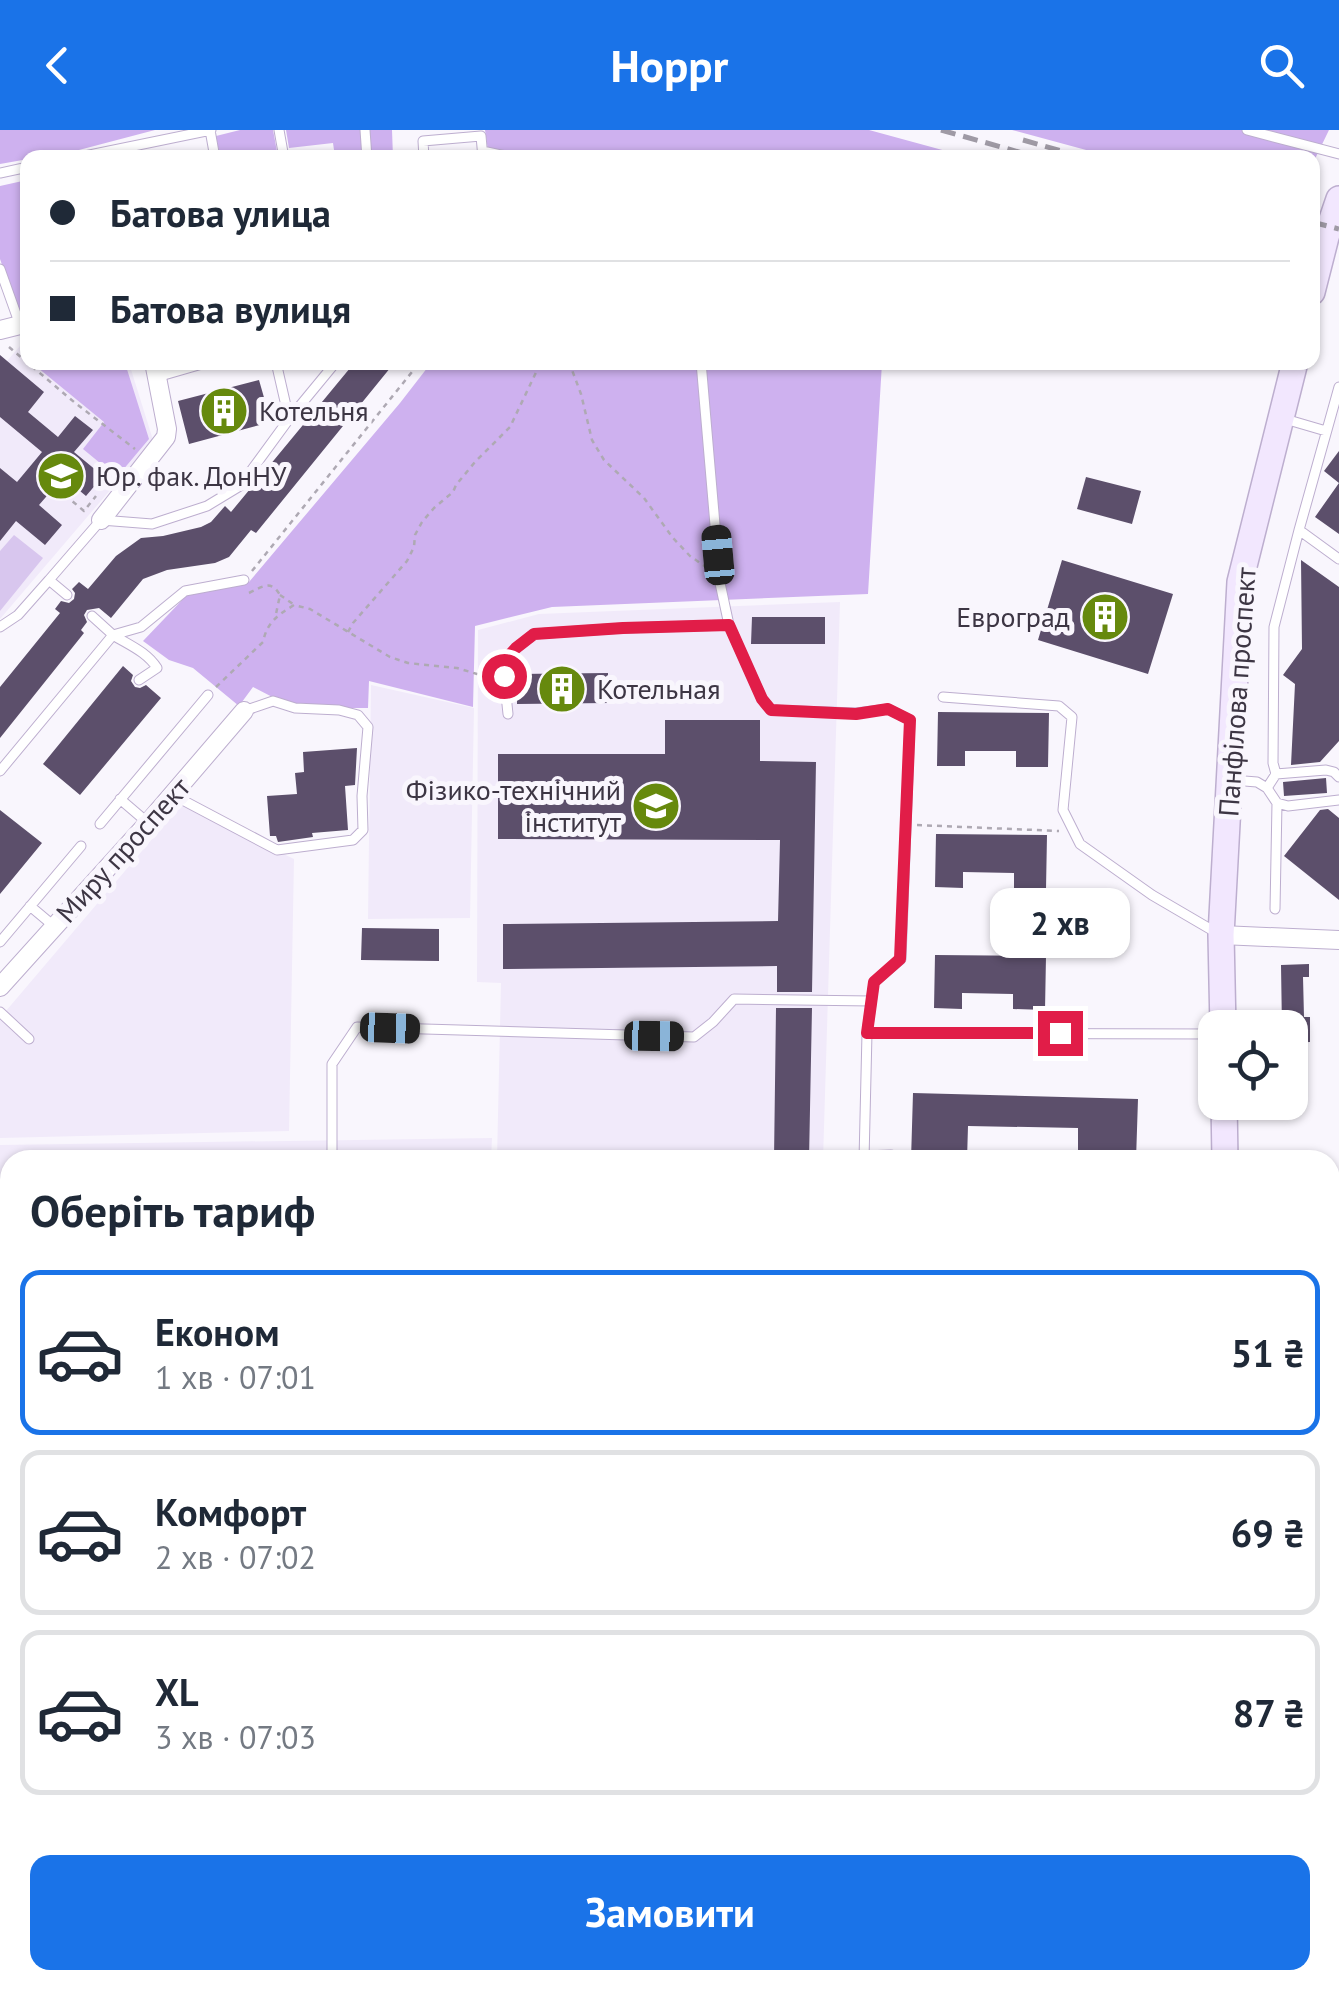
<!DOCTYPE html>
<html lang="uk">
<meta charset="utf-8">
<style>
:root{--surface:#fff;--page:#f2f2f3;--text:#1f2937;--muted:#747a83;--line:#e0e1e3;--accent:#1a73e8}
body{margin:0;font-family:"PT Sans",sans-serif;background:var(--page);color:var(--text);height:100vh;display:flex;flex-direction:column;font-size:38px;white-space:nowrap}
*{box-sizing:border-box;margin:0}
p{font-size:32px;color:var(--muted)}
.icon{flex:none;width:55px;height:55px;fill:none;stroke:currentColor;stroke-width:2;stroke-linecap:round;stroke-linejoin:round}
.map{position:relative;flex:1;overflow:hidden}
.drawer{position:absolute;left:0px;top:1020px;width:1340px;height:840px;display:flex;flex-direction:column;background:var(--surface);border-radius:30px 30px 0 0;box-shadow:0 2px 8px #0004}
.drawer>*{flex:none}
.guide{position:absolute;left:20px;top:20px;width:1300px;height:220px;border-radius:20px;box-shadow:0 2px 8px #0004;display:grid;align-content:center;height:220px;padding:0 30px;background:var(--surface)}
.tools{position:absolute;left:1198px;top:880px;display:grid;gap:20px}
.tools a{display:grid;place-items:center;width:110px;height:110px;border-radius:20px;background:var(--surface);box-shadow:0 2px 8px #0004;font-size:50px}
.end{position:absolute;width:45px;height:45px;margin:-22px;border:12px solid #e11d48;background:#fff;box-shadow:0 0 0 5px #fff}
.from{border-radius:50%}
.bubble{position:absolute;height:70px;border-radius:20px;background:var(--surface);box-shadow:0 2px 8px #0004;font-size:32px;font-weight:800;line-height:70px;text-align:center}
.car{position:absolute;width:30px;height:60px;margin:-30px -15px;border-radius:12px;box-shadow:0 0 8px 2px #0007;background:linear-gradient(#222 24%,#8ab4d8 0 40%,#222 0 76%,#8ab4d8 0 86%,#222 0)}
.guide b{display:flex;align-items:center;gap:35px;height:95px;font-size:38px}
.guide b+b{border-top:2px solid var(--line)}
.guide i{width:25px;height:25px;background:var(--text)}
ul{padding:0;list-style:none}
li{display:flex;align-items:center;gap:30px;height:165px;margin:0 20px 15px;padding:0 10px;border:5px solid var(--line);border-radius:20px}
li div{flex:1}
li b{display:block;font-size:38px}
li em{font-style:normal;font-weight:800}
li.active{border-color:var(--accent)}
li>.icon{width:90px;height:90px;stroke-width:1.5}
h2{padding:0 30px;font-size:45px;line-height:120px}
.cta{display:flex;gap:20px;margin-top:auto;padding:20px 30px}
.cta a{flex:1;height:115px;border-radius:20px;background:var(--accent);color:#fff;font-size:40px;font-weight:800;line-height:115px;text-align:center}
header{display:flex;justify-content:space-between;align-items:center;height:130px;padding:0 30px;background:var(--accent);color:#fff;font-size:45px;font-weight:800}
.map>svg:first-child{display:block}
.built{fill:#f1eafa}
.green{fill:#d8c6ee}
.forest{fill:#ceb1ef}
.building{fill:#5c4f6b}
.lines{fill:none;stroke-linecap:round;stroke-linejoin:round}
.lane-casing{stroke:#bdaecf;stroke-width:11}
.street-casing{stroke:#bdaecf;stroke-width:20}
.secondary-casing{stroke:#bdaecf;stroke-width:28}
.path{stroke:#aea9b3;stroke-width:2.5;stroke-dasharray:5 5;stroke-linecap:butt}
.lane{stroke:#fff;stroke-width:9}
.street{stroke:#fff;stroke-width:18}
.secondary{stroke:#f2e7fe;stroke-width:25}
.rail{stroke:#9f9aa5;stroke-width:5;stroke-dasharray:15 8;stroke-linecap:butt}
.route{stroke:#e11d48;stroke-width:12}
.labels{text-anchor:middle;stroke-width:10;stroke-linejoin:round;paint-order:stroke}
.poi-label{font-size:28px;fill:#3d3644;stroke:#f9f6fd;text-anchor:start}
.street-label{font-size:28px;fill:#3d3644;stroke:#f9f6fd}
</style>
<header><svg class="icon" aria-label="back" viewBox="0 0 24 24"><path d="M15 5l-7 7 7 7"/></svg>Hoppr<svg class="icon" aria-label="search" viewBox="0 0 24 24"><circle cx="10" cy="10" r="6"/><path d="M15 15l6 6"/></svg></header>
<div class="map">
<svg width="1339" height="1860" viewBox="0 0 1339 1860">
<rect width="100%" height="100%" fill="#f9f6fd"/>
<path class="built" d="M27,214l1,18 101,1 24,77 -153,179v-264l7,6 13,-15z
M840,472l-17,558h-326l4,-177 -24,-1 1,-352 61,-16z
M371,555l103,23 -4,210 -102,1z
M181,675l113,54 -5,272 -289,7v-120z
M492,1008l-1,22h-481v79l-10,-1v-93z
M0,1446h10v300l-10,-2z"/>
<path class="green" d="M14,405l29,23 -43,53v-60z"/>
<path class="forest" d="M0,0h155l-76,20 -79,14z
M240,0h33l5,27h-58l-4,-21z
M286,0h106l1,27h-58l-2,-14 -44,5z
M485,0h384l99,27h-479z
M1012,0h317l-16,33 -1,-5 -200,-1z
M27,50v31l-7,3 1,39 6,1v65l-6,1 -21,-61v-73z
M32,233h93l24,76 -32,38 -34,-28 21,-27z
M431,233h451l-14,231 -316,13 -77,19 -2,81 -104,-26 -1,27h-57l-29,-6 -29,-15 -14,19 -46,-38 -24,-8 -26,-19 43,-45 63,-14 151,-179z
M0,1112h10v177h-10z"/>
<path class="building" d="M0,225l44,37 -16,20 30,25 17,-21 18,14 -19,22 29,24 -17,20 -23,-19 -11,13 -13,15 23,20 -17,20 -29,-24 -16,20v-73l17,14 25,-30 -42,-35z
M355,232h40l-139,171 -5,-3 -22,27 -14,6 -48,7 -24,9 -32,39 -12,-10 -12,2 -3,5 3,7 -6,8 3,3 -84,105v-51l60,-74 -5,-4 6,-8 8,2 5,-4 1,-6 -3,-4 7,-7 9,7 28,-33 25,-18 22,-2 38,-9 10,-5 14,-16 6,6z
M259,250l12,42 -82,22 -11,-43z
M1339,321v83l-24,-17 24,-34 -15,-12z
M1086,347l55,14 -9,33 -55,-15z
M1062,430l111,34 -25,80 -110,-34z
M1301,430l38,27v154l-19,21 -29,3 4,-81 -12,-9 19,-26z
M752,487h73v27h-74z
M123,536l10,9 -2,6 4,6 5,1 6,-3 15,13 -81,97 -37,-31z
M608,543v30l-91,1v-30z
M938,582l111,1 -1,54h-32v-16h-51v15h-28z
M665,590h95v41l56,1 -4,230h-35v-26l-274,3v-45l275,-3 2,-81 -282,-1v-85h167z
M357,618l-2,37 -10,1 3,44 -36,3 1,4 -35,5 -2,-6h-6l-3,-40 30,-2 -2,-21 9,-1 -1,-20z
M1326,648l1,15 -43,3 -1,-14z
M1328,679l11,9v82l-55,-44 36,-46z
M0,680l42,33 -42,51z
M936,704l111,1 -1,54 -32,-1v-15l-51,-1v16l-28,-1z
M362,798l77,1v32l-78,-1z
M935,825l111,1 -1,54 -32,-1v-15l-51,-1v16l-28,-1z
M1309,834v13h-6l1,40h6v25l-20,1v-15h-8l-1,-63z
M776,878h36l-3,152h-35z
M913,963l225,6 -2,61h-58v-32l-110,-2 -1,34h-56z"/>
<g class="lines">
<g class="lane-casing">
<path id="lane" d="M210,0l5,28
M279,0l5,28
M365,0l2,28
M1247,0l92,24
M482,21l34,7
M75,28l136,-28
M424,28l-1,-17 58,-5 2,22
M0,43l28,-6
M0,139l20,56
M276,232l13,57
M701,232l19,221 9,42 33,74 9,11 85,3 32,-4 22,11 -9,239 -27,23 -7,51 -3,127
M157,247l52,-15
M1285,289l41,12
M1299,400l40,29
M67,465l-18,-15 52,-60 51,4 55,-18 33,-20 49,-67 47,-57
M0,497l18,-12 31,-35
M113,505l28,-8 44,-36 59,-11
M113,505c16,10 34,17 44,33l-18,12
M943,567l116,9 13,11 -9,93 17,34 72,51 65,38
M508,584l-4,-38 2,-17 10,-11 18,-14 89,-6 106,-3
M0,641l113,-136 -21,-19
M1276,644l-3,-11 1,-136 25,-97 40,-143
M1232,650l25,2 10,6 10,15 11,3 51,-6
M1267,658l9,-14 50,-4 8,2 5,5
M173,665l104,55 76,-10 10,-10 -1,-34 6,-69 -10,-12 -19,-5 -44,-2 -22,-7 -29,10
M120,669l28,24
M100,694l108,-129
M30,776l25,21
M1275,779l2,-106
M0,812l81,-96
M0,882l29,27
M867,903l348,1
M864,1026l27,-1v5
M332,1030v-96l25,-37 337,10 19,-15 21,-23 137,2
M0,1093h10
M1330,1147h9
M1330,1393l9,9
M1330,1772h9
M541,1850v10
M709,1850v10
M877,1860v-10
M1044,1860v-10"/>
</g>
<g class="street-casing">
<path id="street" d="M0,200l28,-7
M101,390l65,-83 1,-8 -13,-67
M1221,805l118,5
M0,857l148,-164 96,-112
M1330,1487l9,-1
M415,1860v-10"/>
</g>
<g class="secondary-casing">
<path id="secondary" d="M1312,162l14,-55 13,-38
M1223,898l-2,-93 19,-353 55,-220
M1224,972l1,58
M0,1319h10
M0,1768l10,2
M1067,1850l272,2"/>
</g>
<path class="path" d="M9,217l65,55 61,47
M569,232l12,32 11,46 12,20 40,38 29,40 17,18 16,11
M65,365l19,16 12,-15
M252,441l168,-209
M249,463c13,-6 22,-14 31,2l-4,19
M280,465l13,9
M348,502l5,-9 54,-62 7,-14 1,-12 7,-13 12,-14 19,-16 3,-7 19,-23 35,-35 31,-65
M216,557l47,-45c4,-20 15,-27 31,-37l16,4 80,48 18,6 49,5 30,9 6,-3
M917,695l142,6
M0,1252l10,-6"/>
<use href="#lane" class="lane"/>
<use href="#street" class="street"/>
<use href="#secondary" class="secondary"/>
<path class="rail" d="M941,0l99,28
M1023,10l63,18
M1312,92l27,7"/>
</g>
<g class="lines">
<path class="route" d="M504,546l2,-17 10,-11 18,-14 89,-6 106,-3 33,74 9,11 85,4 32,-5 22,11 -10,239 -26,23 -7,51h193"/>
</g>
<defs>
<g id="building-disc" transform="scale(2.5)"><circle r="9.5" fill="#66890d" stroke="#f9f6fd"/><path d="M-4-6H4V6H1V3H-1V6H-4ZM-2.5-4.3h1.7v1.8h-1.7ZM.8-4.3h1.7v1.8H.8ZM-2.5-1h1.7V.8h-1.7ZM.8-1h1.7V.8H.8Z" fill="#fff"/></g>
<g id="university-disc" transform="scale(2.5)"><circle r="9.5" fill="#66890d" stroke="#f9f6fd"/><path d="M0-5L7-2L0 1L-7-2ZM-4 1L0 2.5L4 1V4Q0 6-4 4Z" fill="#fff"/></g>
</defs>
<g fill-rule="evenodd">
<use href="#building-disc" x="224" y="281"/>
<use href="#university-disc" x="61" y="346"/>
<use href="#building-disc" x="1105" y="487"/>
<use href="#building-disc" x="562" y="559"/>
<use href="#university-disc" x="656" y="676"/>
</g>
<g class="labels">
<g class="poi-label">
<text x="259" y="291">Котельня</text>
<text x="96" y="356">Юр. фак. ДонНУ</text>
<text x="1070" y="497" text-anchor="end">Евроград</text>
<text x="597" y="569">Котельная</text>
<text x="621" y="670" text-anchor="end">Фізико-технічний<tspan x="621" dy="32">інститут</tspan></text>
</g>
<g class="street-label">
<text transform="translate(1237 562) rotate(-86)" y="10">Панфілова проспект</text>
<text transform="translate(123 720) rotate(-48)" y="10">Миру проспект</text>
</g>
</g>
</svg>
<div class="tools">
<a><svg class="icon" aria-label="locate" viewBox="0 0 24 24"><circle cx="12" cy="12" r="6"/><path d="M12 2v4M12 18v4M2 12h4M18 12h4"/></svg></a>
</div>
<i class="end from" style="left:504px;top:546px"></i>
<i class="end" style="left:1060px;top:903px"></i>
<div class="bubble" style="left:990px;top:758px;width:140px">2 хв</div>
<i class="car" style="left:718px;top:425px;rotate:355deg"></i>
<i class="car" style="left:390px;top:898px;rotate:92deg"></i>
<i class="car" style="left:654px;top:906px;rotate:91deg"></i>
<div class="guide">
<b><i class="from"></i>Батова улица</b>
<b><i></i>Батова вулиця</b>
</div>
<section class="drawer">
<h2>Оберіть тариф</h2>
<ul>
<li class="active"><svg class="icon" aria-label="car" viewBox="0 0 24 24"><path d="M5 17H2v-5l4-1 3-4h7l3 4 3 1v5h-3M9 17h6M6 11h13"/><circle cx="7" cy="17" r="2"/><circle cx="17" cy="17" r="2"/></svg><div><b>Економ</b><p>1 хв · 07:01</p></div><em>51 ₴</em></li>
<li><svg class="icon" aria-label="car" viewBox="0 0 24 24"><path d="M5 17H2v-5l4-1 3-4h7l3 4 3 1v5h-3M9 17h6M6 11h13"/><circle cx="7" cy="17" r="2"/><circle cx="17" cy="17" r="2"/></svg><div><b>Комфорт</b><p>2 хв · 07:02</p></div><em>69 ₴</em></li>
<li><svg class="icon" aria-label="car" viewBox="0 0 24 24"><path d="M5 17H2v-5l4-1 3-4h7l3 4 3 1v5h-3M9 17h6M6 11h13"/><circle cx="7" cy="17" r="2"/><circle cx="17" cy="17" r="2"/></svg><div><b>XL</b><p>3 хв · 07:03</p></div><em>87 ₴</em></li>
</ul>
<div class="cta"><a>Замовити</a></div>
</section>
</div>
